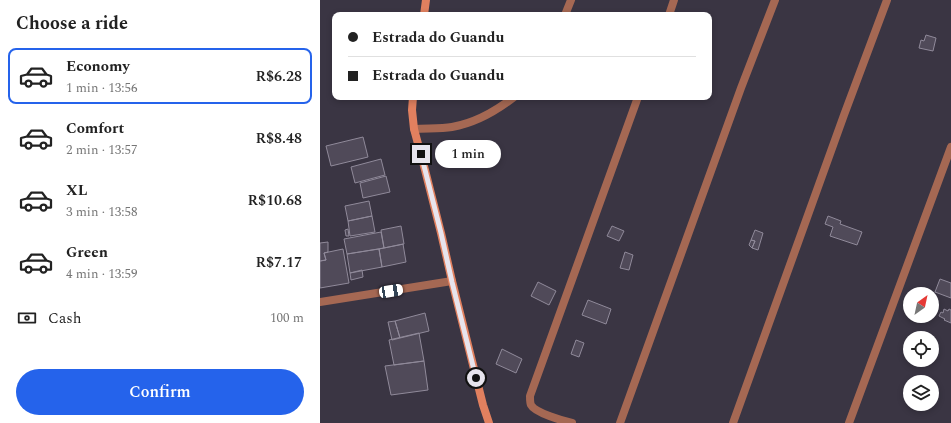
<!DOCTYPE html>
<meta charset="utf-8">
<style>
:root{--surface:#fff;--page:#f2f2f2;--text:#222;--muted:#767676;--line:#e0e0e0;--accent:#2563eb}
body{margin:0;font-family:Spectral,serif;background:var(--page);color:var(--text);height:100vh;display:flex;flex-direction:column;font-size:15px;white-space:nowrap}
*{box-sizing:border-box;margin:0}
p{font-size:13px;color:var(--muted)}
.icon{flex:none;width:22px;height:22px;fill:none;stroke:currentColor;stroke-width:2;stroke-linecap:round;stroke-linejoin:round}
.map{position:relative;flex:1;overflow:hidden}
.side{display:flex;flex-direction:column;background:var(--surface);width:320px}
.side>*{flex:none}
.banner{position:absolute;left:12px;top:12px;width:380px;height:88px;border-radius:8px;box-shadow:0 2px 6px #0003;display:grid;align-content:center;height:88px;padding:0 16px;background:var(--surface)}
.needle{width:26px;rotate:33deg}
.controls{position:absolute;left:583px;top:287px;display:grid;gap:8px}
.controls a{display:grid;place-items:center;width:36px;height:36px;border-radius:50%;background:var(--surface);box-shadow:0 2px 6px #0003;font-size:20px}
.end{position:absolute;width:18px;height:18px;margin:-9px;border:5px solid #e7e4ed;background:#111;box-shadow:0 0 0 2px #111}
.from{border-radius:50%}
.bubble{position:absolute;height:28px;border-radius:14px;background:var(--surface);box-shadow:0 2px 6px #0003;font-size:13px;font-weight:600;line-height:28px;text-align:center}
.car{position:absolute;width:12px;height:24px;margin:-12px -6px;border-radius:5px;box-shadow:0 0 3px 1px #0007;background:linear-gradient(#fff 24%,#345 0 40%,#fff 0 76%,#345 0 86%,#fff 0)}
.banner b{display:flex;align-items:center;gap:14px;height:38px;font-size:15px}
.banner b+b{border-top:1px solid var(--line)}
.banner i{width:10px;height:10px;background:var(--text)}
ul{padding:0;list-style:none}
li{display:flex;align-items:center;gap:12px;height:56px;margin:0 8px 6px;padding:0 8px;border:2px solid transparent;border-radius:8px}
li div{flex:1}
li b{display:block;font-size:15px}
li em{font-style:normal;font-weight:600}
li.current{border-color:var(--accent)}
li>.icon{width:36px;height:36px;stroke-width:1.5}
h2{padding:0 16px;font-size:18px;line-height:48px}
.pay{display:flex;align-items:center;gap:10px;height:44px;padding:0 16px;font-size:15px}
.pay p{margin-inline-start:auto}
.action{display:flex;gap:8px;margin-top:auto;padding:8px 16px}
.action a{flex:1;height:46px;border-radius:24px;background:var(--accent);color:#fff;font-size:16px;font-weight:600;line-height:46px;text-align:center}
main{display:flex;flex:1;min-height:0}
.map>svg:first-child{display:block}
.building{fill:#504a59;stroke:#908a9a}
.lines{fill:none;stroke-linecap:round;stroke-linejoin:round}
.street{stroke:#a56853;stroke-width:8}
.secondary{stroke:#e1805f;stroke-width:8}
.route{stroke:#e7e4ed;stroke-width:5}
</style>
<main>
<section class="side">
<h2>Choose a ride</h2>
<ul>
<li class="current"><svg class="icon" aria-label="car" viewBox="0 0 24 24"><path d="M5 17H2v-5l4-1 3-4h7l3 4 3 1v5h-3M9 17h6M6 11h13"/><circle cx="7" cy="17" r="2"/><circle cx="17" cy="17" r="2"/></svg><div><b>Economy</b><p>1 min · 13:56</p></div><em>R$6.28</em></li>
<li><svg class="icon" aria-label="car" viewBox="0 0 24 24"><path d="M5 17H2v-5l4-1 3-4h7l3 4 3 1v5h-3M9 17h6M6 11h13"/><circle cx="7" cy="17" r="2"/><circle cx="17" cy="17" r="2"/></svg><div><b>Comfort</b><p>2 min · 13:57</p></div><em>R$8.48</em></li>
<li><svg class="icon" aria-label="car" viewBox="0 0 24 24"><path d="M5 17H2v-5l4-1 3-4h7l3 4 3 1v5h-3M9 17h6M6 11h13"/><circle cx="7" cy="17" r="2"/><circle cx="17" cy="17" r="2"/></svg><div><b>XL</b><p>3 min · 13:58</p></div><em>R$10.68</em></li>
<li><svg class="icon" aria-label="car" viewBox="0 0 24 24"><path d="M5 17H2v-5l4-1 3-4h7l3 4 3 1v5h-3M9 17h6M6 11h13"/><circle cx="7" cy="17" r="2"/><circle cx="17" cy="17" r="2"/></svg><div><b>Green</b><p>4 min · 13:59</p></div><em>R$7.17</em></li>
</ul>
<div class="pay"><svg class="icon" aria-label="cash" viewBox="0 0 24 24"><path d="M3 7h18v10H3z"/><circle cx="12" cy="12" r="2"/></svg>Cash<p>100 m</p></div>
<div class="action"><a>Confirm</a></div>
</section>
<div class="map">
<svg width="631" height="423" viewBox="0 0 631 423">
<rect width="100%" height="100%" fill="#3a3543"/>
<path class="building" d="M606,35l10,3 -3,13 -14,-3 2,-8 3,1z
M43,137l5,20 -37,9 -5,-20z
M61,159l4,16 -30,8 -4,-16z
M66,176l4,16 -27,6 -3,-15z
M49,201l3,15 -24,5 -3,-15z
M52,216l3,16 -25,4 -2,-15z
M508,216l13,5 -1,3 22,8 -5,13 -27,-9 3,-9 -8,-3z
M81,226l3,18 -20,4 -3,-18z
M292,226l12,5 -5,10 -12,-5z
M28,229l1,7h-3l-1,-6z
M435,230l8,3 -5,17 -6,-2 3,-7 -4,-1z
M61,232l3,16 -37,6 -3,-15z
M431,240l4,1 -3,7 -3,-3z
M8,242v10l-4,1 2,7 -6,1v-18z
M83,244l3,18 -24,5 -3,-18z
M23,249l6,34 -29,5v-27l6,-1 -2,-7z
M59,249l3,18 -32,6 -3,-19z
M305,252l8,3 -4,15 -9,-2z
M42,270l1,7 -12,3 -1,-7z
M620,279l11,4v15l-16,-6z
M218,282l18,9 -7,14 -18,-9z
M268,300l23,9 -5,15 -24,-9z
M624,309l4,2 1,-2 2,1v13l-7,-3 1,-1 -6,-3 2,-4 2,1z
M105,313l4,18 -29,7 -5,-17z
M75,321l5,17 -8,2 -4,-18z
M99,333l5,28 -30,4 -5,-25z
M256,340l8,3 -5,14 -8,-3z
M182,349l20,10 -6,14 -20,-9z
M104,361l4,29 -37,5 -6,-29z"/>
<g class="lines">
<path class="street" d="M245,15l6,-15
M349,15l5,-15
M94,129c12,-1 26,0 38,-2 23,-4 44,-16 62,-30
M0,302l132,-21
M252,423c-8,-2 -37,-10 -41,-18 -1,-2 -1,-6 -1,-9l108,-299
M300,423l121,-335 34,-88
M413,423l111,-308 43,-115
M529,423l102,-276"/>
<path class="secondary" d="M104,15l2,-15
M93,97l-1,13 2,19 10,37 17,67 11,48 31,124 6,18"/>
</g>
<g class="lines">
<path class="route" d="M101,154l20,79 11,49 24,96"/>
</g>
</svg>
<div class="controls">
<a><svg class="needle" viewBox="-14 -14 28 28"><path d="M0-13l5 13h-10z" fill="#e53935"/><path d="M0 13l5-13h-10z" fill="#767676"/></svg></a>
<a><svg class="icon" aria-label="locate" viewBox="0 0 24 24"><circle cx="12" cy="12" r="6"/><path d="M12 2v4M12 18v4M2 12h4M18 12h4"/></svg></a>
<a><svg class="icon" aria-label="layers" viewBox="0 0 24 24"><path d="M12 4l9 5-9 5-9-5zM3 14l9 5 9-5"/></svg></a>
</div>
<i class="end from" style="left:156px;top:378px"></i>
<i class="end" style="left:101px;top:154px"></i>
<div class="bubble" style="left:115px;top:140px;width:66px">1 min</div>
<i class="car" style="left:71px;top:291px;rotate:81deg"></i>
<div class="banner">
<b><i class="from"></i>Estrada do Guandu</b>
<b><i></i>Estrada do Guandu</b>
</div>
</div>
</main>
